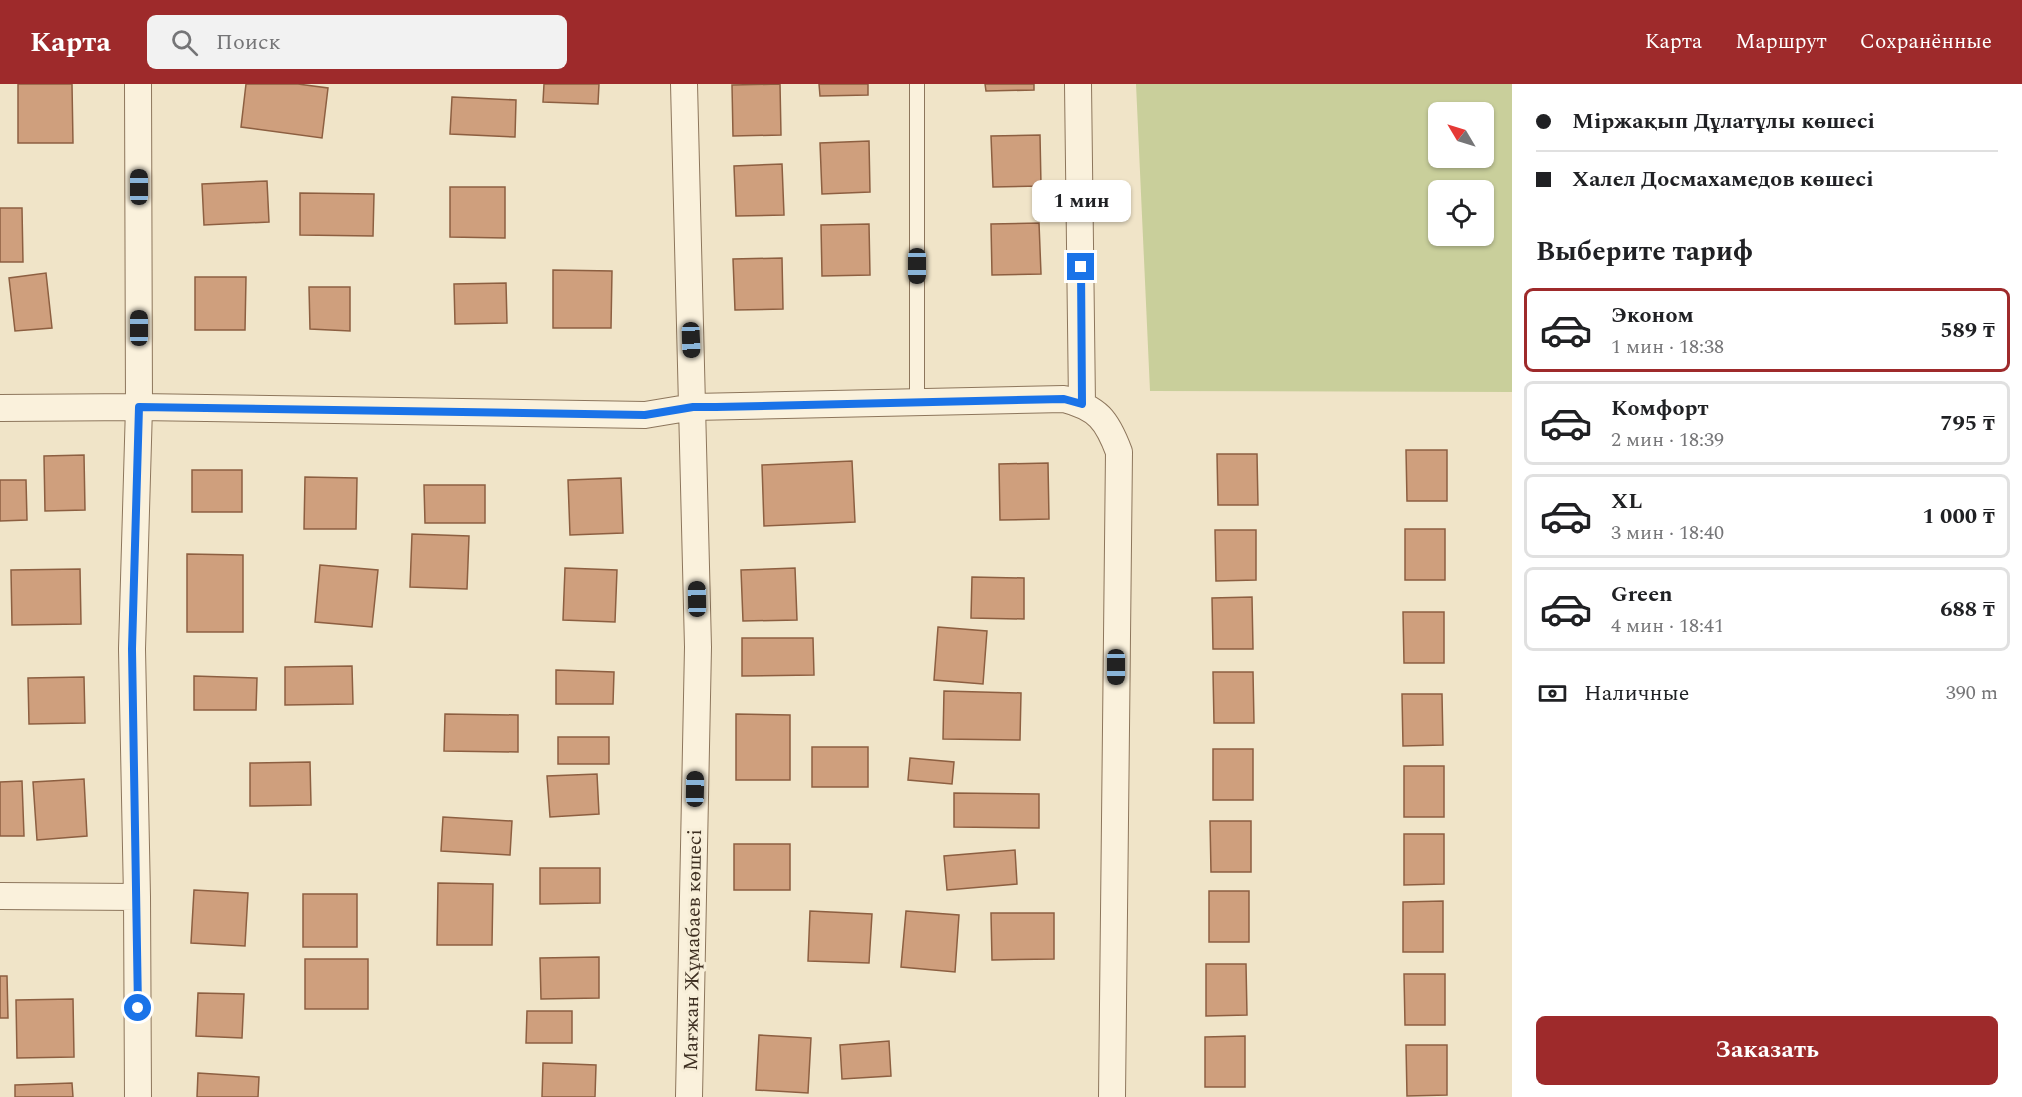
<!DOCTYPE html>
<html lang="ru">
<meta charset="utf-8">
<style>
:root{--surface:#fff;--page:#f2f2f2;--text:#202124;--muted:#757577;--line:#e0e0e0;--accent:#9e2a2b}
body{margin:0;font-family:Spectral,serif;background:var(--page);color:var(--text);height:100vh;display:flex;flex-direction:column;font-size:22px;white-space:nowrap}
*{box-sizing:border-box;margin:0}
p{font-size:20px;color:var(--muted)}
.icon{flex:none;width:33px;height:33px;fill:none;stroke:currentColor;stroke-width:2;stroke-linecap:round;stroke-linejoin:round}
.map{position:relative;flex:1;overflow:hidden}
.sheet{display:flex;flex-direction:column;background:var(--surface);width:510px}
.sheet>*{flex:none}
.banner{display:grid;align-content:center;height:132px;padding:0 24px;background:var(--surface)}
.needle{width:39px;rotate:308deg}
.controls{position:absolute;left:1428px;top:18px;display:grid;gap:12px}
.controls a{display:grid;place-items:center;width:66px;height:66px;border-radius:9px;background:var(--surface);box-shadow:0 2px 4px #0004;font-size:30px}
.end{position:absolute;width:27px;height:27px;margin:-14px;border:8px solid #1a73e8;background:#fff;box-shadow:0 0 0 3px #fff}
.from{border-radius:50%}
.bubble{position:absolute;height:42px;border-radius:9px;background:var(--surface);box-shadow:0 2px 4px #0004;font-size:20px;font-weight:700;line-height:42px;text-align:center}
.car{position:absolute;width:18px;height:36px;margin:-18px -9px;border-radius:8px;box-shadow:0 0 4px 2px #0007;background:linear-gradient(#222 24%,#8ab4d8 0 40%,#222 0 76%,#8ab4d8 0 86%,#222 0)}
.banner b{display:flex;align-items:center;gap:21px;height:57px;font-size:22px}
.banner b+b{border-top:2px solid var(--line)}
.banner i{width:15px;height:15px;background:var(--text)}
ul{padding:0;list-style:none}
li{display:flex;align-items:center;gap:18px;height:84px;margin:0 12px 9px;padding:0 12px;border:3px solid var(--line);border-radius:9px}
li div{flex:1}
li b{display:block;font-size:22px}
li em{font-style:normal;font-weight:700}
li.selected{border-color:var(--accent)}
li>.icon{width:54px;height:54px;stroke-width:1.5}
h2{padding:0 24px;font-size:27px;line-height:72px}
.pay{display:flex;align-items:center;gap:15px;height:66px;padding:0 24px;font-size:22px}
.pay p{margin-inline-start:auto}
.cta{display:flex;gap:12px;margin-top:auto;padding:12px 24px}
.cta a{flex:1;height:69px;border-radius:9px;background:var(--accent);color:#fff;font-size:24px;font-weight:700;line-height:69px;text-align:center}
header{display:flex;align-items:center;gap:36px;box-sizing:border-box;height:84px;padding:0 30px;background:var(--accent);color:#fff}
header strong{font-size:28px}
nav{display:flex;gap:33px;margin-inline-start:auto;font-size:21px}
.search{width:420px;height:54px;background:var(--page);display:flex;align-items:center;gap:15px;box-sizing:border-box;padding:0 21px;border-radius:9px;color:var(--muted);font-size:22px}
main{display:flex;flex:1;min-height:0}
.map>svg:first-child{display:block}
.green{fill:#c9cf9b;fill-rule:evenodd}
.building{fill:#cf9f7d;stroke:#8d5f41;stroke-width:1.5}
.lines{fill:none;stroke-linecap:round;stroke-linejoin:round}
.lane-casing{stroke:#8d765c;stroke-width:16}
.street-casing{stroke:#8d765c;stroke-width:28}
.lane{stroke:#faf1dc;stroke-width:14}
.street{stroke:#faf1dc;stroke-width:26}
.route{stroke:#1a73e8;stroke-width:8}
.labels{text-anchor:middle;stroke-width:6;stroke-linejoin:round;paint-order:stroke}
.street-label{font-size:20px;fill:#3d2e20;stroke:#f7eed8}
</style>
<header>
<strong>Карта</strong>
<div class="search"><svg class="icon" aria-label="search" viewBox="0 0 24 24"><circle cx="10" cy="10" r="6"/><path d="M15 15l6 6"/></svg>Поиск</div>
<nav><a>Карта</a><a>Маршрут</a><a>Сохранённые</a></nav>
</header>
<main>
<div class="map">
<svg width="1512" height="1013" viewBox="0 0 1512 1013">
<rect width="100%" height="100%" fill="#f0e4c8"/>
<path class="green" d="M1136,0h376v308l-362,-1zM1438,28h46v46h-46zM1438,106h46v46h-46z"/>
<path class="building" d="M18,0h54l1,59h-55z
M246,0h52l30,4 -6,50 -81,-11z
M544,0h55l-1,20 -55,-2z
M780,0l1,51 -48,1 -1,-51z
M819,0h49v11l-48,1z
M985,0h49v6l-48,1z
M452,13l64,3 -1,37 -65,-3z
M1040,51l1,51 -48,1 -2,-51z
M869,57l1,51 -48,2 -2,-51z
M782,80l2,51 -48,1 -2,-50z
M267,97l2,41 -65,3 -2,-41z
M450,103h55v51l-55,-1z
M300,109l74,1 -1,42 -73,-1z
M0,124h22l1,54h-23z
M1039,139l2,51 -49,1 -1,-51z
M869,140l1,51 -48,1 -1,-51z
M782,174l1,51 -48,1 -2,-51z
M553,186l59,1 -1,57h-58z
M46,189l6,55 -37,3 -6,-53z
M195,193h51l-1,53h-50z
M506,199l1,40 -52,1 -1,-40z
M309,203h41v44l-40,-2z
M1406,366h41v51h-40z
M1217,370h40l1,51h-40z
M84,371l1,55 -40,1 -1,-55z
M852,377l3,61 -91,4 -2,-61z
M1048,379l1,56 -49,1 -1,-56z
M192,386h50v42h-50z
M305,393l52,1 -1,51h-52z
M621,394l2,55 -53,2 -2,-55z
M0,396h26l1,40 -27,1z
M424,401h61v38h-60z
M1405,445h40v51h-40z
M1215,446h41v50l-40,1z
M412,450l57,2 -2,53 -57,-2z
M187,470l56,1v77h-56z
M320,481l58,5 -6,57 -57,-5z
M565,484l52,2 -2,52 -52,-2z
M795,484l2,52 -54,1 -2,-51z
M80,485l1,55 -69,1 -1,-55z
M972,493l52,1v41l-53,-1z
M1252,513l1,52h-40l-1,-51z
M1403,528h41v51h-40z
M938,543l49,4 -4,53 -49,-4z
M742,554h71l1,37 -72,1z
M352,582l1,38 -68,1v-38z
M556,586l58,2 -1,32h-57z
M1213,588h40l1,51h-40z
M194,592l63,2 -1,32h-62z
M84,593l1,46 -56,1 -1,-46z
M944,607l77,2 -1,47 -77,-1z
M1402,610h40l1,51 -40,1z
M445,630l73,1v37l-74,-1z
M736,630l54,1v65h-54z
M558,653h51v27h-51z
M812,663h56v40h-56z
M1213,665h40v51h-40z
M910,674l44,4 -2,22 -44,-4z
M310,678l1,43 -61,1v-43z
M1404,682h40v51h-40z
M597,690l2,40 -49,3 -3,-41z
M84,695l3,57 -50,4 -4,-58z
M22,697l2,55h-24v-54z
M954,709l85,1v34l-85,-1z
M443,733l69,4 -2,34 -69,-4z
M1210,737h41v51h-40z
M1404,750h40v50l-40,1z
M734,760h56v46h-56z
M1015,766l2,34 -70,6 -3,-34z
M540,784h60v35l-60,1z
M438,799l55,1 -1,61h-55z
M194,806l54,3 -3,53 -54,-3z
M1209,807h40v51h-40z
M303,810h54v53h-54z
M1443,817v51h-40v-50z
M810,827l62,3 -3,49 -61,-2z
M906,827l53,4 -4,57 -54,-5z
M991,829h63v46l-62,1z
M599,873v41l-58,1 -1,-41z
M305,875h63v50h-63z
M1206,880h40l1,51 -41,1z
M1404,890h41v51h-40z
M0,892h7l1,42h-8z
M198,909l46,1 -2,44 -46,-2z
M73,915l1,58 -57,1 -1,-58z
M527,927h45v32h-46z
M759,951l52,3 -3,55 -52,-3z
M1245,952v51h-40v-50z
M889,957l2,35 -49,3 -2,-34z
M1406,961h41v50l-40,1z
M543,979l53,2 -1,32h-53z
M198,989l61,4 -1,20h-61z
M72,999l1,14h-58v-12z"/>
<g class="lines">
<g class="lane-casing">
<path id="lane" d="M917,0v318"/>
</g>
<g class="street-casing">
<path id="street" d="M138,0l1,323 -7,242 5,248 1,200
M684,0l14,563 -9,450
M1078,0l4,320
M0,324l139,-1 506,8 48,-8 371,-8c34,9 43,21 55,53l-7,645
M0,812l137,1"/>
</g>
<use href="#lane" class="lane"/>
<use href="#street" class="street"/>
</g>
<g class="lines">
<path class="route" d="M138,924l-6,-359 7,-242 506,8 48,-8h23l348,-8 18,5 -1,-137"/>
</g>
<g class="labels">
<g class="street-label">
<text transform="translate(692 866) rotate(-89)" y="7">Мағжан Жұмабаев көшесі</text>
</g>
</g>
</svg>
<div class="controls">
<a><svg class="needle" viewBox="-14 -14 28 28"><path d="M0-13l5 13h-10z" fill="#e53935"/><path d="M0 13l5-13h-10z" fill="#757577"/></svg></a>
<a><svg class="icon" aria-label="locate" viewBox="0 0 24 24"><circle cx="12" cy="12" r="6"/><path d="M12 2v4M12 18v4M2 12h4M18 12h4"/></svg></a>
</div>
<i class="end from" style="left:138px;top:924px"></i>
<i class="end" style="left:1081px;top:183px"></i>
<div class="bubble" style="left:1032px;top:96px;width:99px">1 мин</div>
<i class="car" style="left:139px;top:103px;rotate:0deg"></i>
<i class="car" style="left:917px;top:182px;rotate:180deg"></i>
<i class="car" style="left:139px;top:244px;rotate:0deg"></i>
<i class="car" style="left:691px;top:256px;rotate:178deg"></i>
<i class="car" style="left:697px;top:515px;rotate:359deg"></i>
<i class="car" style="left:1116px;top:583px;rotate:180deg"></i>
<i class="car" style="left:695px;top:705px;rotate:1deg"></i>
</div>
<section class="sheet">
<div class="banner">
<b><i class="from"></i>Міржақып Дұлатұлы көшесі</b>
<b><i></i>Халел Досмахамедов көшесі</b>
</div>
<h2>Выберите тариф</h2>
<ul>
<li class="selected"><svg class="icon" aria-label="car" viewBox="0 0 24 24"><path d="M5 17H2v-5l4-1 3-4h7l3 4 3 1v5h-3M9 17h6M6 11h13"/><circle cx="7" cy="17" r="2"/><circle cx="17" cy="17" r="2"/></svg><div><b>Эконом</b><p>1 мин · 18:38</p></div><em>589 ₸</em></li>
<li><svg class="icon" aria-label="car" viewBox="0 0 24 24"><path d="M5 17H2v-5l4-1 3-4h7l3 4 3 1v5h-3M9 17h6M6 11h13"/><circle cx="7" cy="17" r="2"/><circle cx="17" cy="17" r="2"/></svg><div><b>Комфорт</b><p>2 мин · 18:39</p></div><em>795 ₸</em></li>
<li><svg class="icon" aria-label="car" viewBox="0 0 24 24"><path d="M5 17H2v-5l4-1 3-4h7l3 4 3 1v5h-3M9 17h6M6 11h13"/><circle cx="7" cy="17" r="2"/><circle cx="17" cy="17" r="2"/></svg><div><b>XL</b><p>3 мин · 18:40</p></div><em>1 000 ₸</em></li>
<li><svg class="icon" aria-label="car" viewBox="0 0 24 24"><path d="M5 17H2v-5l4-1 3-4h7l3 4 3 1v5h-3M9 17h6M6 11h13"/><circle cx="7" cy="17" r="2"/><circle cx="17" cy="17" r="2"/></svg><div><b>Green</b><p>4 мин · 18:41</p></div><em>688 ₸</em></li>
</ul>
<div class="pay"><svg class="icon" aria-label="cash" viewBox="0 0 24 24"><path d="M3 7h18v10H3z"/><circle cx="12" cy="12" r="2"/></svg>Наличные<p>390 m</p></div>
<div class="cta"><a>Заказать</a></div>
</section>
</main>
